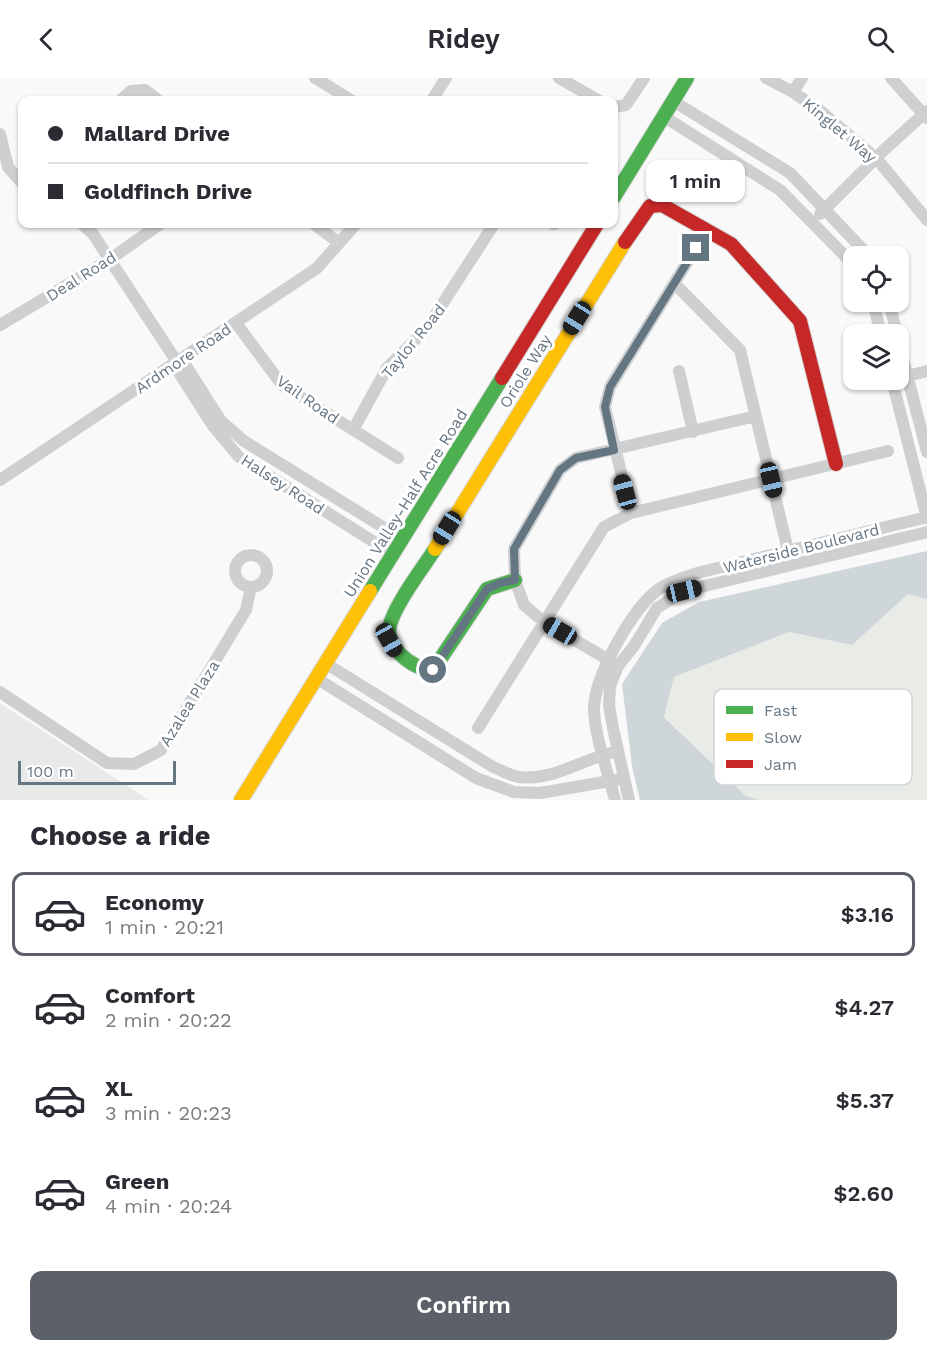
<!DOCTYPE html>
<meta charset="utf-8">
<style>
:root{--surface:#fff;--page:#f2f2f3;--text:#2b2b33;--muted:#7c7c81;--line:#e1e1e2;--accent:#5c6169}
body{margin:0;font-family:"Work Sans",sans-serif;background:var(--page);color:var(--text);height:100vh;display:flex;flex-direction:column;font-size:22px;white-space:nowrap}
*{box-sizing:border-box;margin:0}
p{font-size:20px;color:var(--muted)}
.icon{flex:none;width:33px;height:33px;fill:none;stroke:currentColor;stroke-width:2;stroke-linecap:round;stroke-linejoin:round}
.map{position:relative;height:722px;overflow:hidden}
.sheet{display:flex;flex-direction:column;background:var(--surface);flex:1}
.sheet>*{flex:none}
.hud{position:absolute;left:18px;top:18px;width:600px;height:132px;border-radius:12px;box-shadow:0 2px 4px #0004;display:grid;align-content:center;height:132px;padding:0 30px;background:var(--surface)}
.fabs{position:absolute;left:843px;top:168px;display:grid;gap:12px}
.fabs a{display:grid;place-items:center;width:66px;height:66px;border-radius:12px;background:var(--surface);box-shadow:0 2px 4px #0004;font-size:30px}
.scale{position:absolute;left:18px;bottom:15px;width:158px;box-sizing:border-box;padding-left:6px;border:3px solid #657683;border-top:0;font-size:16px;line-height:21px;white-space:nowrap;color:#657683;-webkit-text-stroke:4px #fff;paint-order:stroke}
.end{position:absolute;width:27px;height:27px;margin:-14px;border:8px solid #657683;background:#fff;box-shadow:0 0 0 3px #fff}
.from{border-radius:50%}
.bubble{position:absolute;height:42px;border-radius:12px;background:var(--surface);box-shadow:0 2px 4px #0004;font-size:20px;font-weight:600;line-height:42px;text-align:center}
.car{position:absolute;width:18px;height:36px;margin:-18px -9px;border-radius:8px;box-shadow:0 0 4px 2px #0007;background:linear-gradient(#222 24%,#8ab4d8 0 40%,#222 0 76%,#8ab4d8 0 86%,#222 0)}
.hud b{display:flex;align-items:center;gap:21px;height:57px;font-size:22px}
.hud b+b{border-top:2px solid var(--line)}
.hud i{width:15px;height:15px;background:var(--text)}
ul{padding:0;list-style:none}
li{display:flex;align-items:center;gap:18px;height:84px;margin:0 12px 9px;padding:0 18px;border:3px solid transparent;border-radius:12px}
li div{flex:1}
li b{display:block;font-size:22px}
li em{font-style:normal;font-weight:600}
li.current{border-color:var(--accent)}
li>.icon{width:54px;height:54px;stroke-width:1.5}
h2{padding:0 30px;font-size:27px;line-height:72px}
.cta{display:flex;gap:12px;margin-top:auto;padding:12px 30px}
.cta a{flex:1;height:69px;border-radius:12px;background:var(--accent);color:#fff;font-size:24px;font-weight:600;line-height:69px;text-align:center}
header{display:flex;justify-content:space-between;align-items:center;height:78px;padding:0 30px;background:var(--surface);font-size:27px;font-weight:600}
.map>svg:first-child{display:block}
.built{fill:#e8e9e9}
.green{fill:#e8ebe6}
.water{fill:#ced6d9}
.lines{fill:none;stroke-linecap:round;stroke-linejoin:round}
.fast-casing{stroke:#d5d6d7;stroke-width:16}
.slow-casing{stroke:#d5d6d7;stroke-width:16}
.jam-casing{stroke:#d5d6d7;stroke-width:16}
.street{stroke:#cecfd0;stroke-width:12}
.fast{stroke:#4caf50;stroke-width:14}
.slow{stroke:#ffc107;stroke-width:14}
.jam{stroke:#c62828;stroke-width:14}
.route{stroke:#657683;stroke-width:8}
.labels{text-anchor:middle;stroke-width:6;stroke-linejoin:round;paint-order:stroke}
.street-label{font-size:16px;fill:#657683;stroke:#fff}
.key{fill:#fff;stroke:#d1d6da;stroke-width:1.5}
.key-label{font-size:16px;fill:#657683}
</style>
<header><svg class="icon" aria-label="back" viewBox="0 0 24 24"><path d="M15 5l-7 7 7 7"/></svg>Ridey<svg class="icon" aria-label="search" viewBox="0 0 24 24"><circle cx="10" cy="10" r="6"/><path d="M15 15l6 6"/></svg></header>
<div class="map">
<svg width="927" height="722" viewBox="0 0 927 722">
<rect width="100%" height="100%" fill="#f9f9f9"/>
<path class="built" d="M0,625l149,97h-149z"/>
<path class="green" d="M909,515l18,6v201h-168l-13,-3 -82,-81 10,-39 115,-45 63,13z"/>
<path class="water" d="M927,473v48l-19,-5 -56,51 -63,-13 -115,45 -10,40 82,79 13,4h-119l-8,-34 -10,-82 40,-61 37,-21z"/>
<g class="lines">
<g class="fast-casing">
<path id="fast" d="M614,119l73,-119
M435,471c-12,19 -44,60 -46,81 0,10 5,17 11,24 9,9 20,15 33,16l54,-81 28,-9
M370,513l132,-213"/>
</g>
<g class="slow-casing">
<path id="slow" d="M435,471l190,-307
M241,722l129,-209"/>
</g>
<g class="jam-casing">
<path id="jam" d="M625,164l25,-36 12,-1 69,39 69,77 36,143
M502,300l95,-154"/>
</g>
<path class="street" d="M315,0l36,22
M559,0l39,22
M766,0l27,14 30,21 54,46 50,61
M891,0l36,40
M793,14l9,-14
M121,22l10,-9 14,-1 13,10
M432,22l14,-22
M673,23l117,72 79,83
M614,29l12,-2 18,-27
M663,38l117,74 74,75
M0,56l8,33 14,16
M820,136l64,-64 43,-39
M82,146l11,10 84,128 9,4 35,55 23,20 158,98
M314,146l25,19
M553,146h2
M675,206l65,66 50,209
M873,224l8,32
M889,224l8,32
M236,245l46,62 116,73
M0,247l109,-65 51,-36
M898,262l29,112
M177,284l-1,6 37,58 26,31 154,97
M679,293l14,61
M899,300l28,-7
M892,302l35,138
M353,352l34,-62 40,-40 67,-104
M0,402l317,-212 39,-44
M631,435l-26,-106 5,-20 97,-157
M235 493a16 16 0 1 1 32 0a16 16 0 1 1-32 0Z
M325,585l168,104c8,3 18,9 26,10 33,4 62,-17 92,-24
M614,585l-70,-41 -20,-17 -9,-25 -1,-31 46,-79 16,-12 180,-42
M316,600l160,100 38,14 26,1 76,-13
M0,614l107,71 27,1 27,-14 85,-140 5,-23
M478,650l126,-201 27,-14 257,-62
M615,722c-7,-29 -20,-61 -21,-91 0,-32 38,-101 65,-120 12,-8 25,-11 38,-16l230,-56
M629,722l-16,-72 -4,-23 1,-19 8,-20 16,-20 23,-38 27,-17 243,-59"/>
<use href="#fast" class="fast"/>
<use href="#slow" class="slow"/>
<use href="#jam" class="jam"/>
</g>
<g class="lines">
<path class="route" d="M433,592l54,-81 13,-6 15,-3 -1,-31 46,-79 16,-12 38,-8 -9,-43 5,-20 86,-139"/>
</g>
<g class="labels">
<g class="street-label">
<text transform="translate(840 52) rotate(40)" y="6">Kinglet Way</text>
<text transform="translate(81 198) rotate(-32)" y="6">Deal Road</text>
<text transform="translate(413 263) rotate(-51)" y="6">Taylor Road</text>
<text transform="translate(183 280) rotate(-34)" y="6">Ardmore Road</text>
<text transform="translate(525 293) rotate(-58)" y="6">Oriole Way</text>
<text transform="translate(308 321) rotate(35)" y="6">Vail Road</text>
<text transform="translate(283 406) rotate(33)" y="6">Halsey Road</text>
<text transform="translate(405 425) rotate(-58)" y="6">Union Valley-Half Acre Road</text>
<text transform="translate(801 470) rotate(-14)" y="6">Waterside Boulevard</text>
<text transform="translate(189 625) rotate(-58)" y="6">Azalea Plaza</text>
</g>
</g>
<rect x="714" y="611" width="198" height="96" rx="9" class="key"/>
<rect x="726" y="628" width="27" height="8" fill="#4caf50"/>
<rect x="726" y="655" width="27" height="8" fill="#ffc107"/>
<rect x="726" y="682" width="27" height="8" fill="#c62828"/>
<g class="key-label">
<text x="764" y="638">Fast</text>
<text x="764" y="665">Slow</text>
<text x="764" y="692">Jam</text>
</g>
</svg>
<div class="fabs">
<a><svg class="icon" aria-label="locate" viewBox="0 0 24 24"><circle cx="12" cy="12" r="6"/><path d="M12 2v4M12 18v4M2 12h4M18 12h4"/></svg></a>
<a><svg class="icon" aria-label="layers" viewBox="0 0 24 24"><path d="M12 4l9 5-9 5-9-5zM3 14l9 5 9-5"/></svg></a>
</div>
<div class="scale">100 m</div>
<i class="end from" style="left:433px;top:592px"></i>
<i class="end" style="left:696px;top:170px"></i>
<div class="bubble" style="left:646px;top:82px;width:99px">1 min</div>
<i class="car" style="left:577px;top:240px;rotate:212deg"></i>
<i class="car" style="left:771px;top:402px;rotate:167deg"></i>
<i class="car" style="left:625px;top:414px;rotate:345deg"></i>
<i class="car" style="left:447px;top:450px;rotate:212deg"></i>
<i class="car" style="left:684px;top:513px;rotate:77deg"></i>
<i class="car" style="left:560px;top:553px;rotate:300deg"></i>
<i class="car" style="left:389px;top:562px;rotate:151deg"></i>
<div class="hud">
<b><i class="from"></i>Mallard Drive</b>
<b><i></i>Goldfinch Drive</b>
</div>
</div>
<section class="sheet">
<h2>Choose a ride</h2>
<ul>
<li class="current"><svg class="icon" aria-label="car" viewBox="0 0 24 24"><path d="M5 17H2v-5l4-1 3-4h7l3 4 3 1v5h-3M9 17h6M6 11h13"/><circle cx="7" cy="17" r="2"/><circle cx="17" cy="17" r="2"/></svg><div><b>Economy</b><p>1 min · 20:21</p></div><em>$3.16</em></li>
<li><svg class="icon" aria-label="car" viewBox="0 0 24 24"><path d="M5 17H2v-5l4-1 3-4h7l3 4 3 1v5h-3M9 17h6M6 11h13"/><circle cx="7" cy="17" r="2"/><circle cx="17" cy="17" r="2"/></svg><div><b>Comfort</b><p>2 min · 20:22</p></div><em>$4.27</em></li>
<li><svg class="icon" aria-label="car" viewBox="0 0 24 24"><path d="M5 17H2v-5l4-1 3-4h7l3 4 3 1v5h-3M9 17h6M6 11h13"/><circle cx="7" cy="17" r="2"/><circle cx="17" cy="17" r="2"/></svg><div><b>XL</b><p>3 min · 20:23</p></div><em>$5.37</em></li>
<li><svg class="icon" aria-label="car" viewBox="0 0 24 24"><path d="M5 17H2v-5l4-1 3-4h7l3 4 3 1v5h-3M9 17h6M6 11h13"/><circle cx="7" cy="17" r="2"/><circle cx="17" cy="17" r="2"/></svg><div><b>Green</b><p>4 min · 20:24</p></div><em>$2.60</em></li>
</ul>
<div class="cta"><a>Confirm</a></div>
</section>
